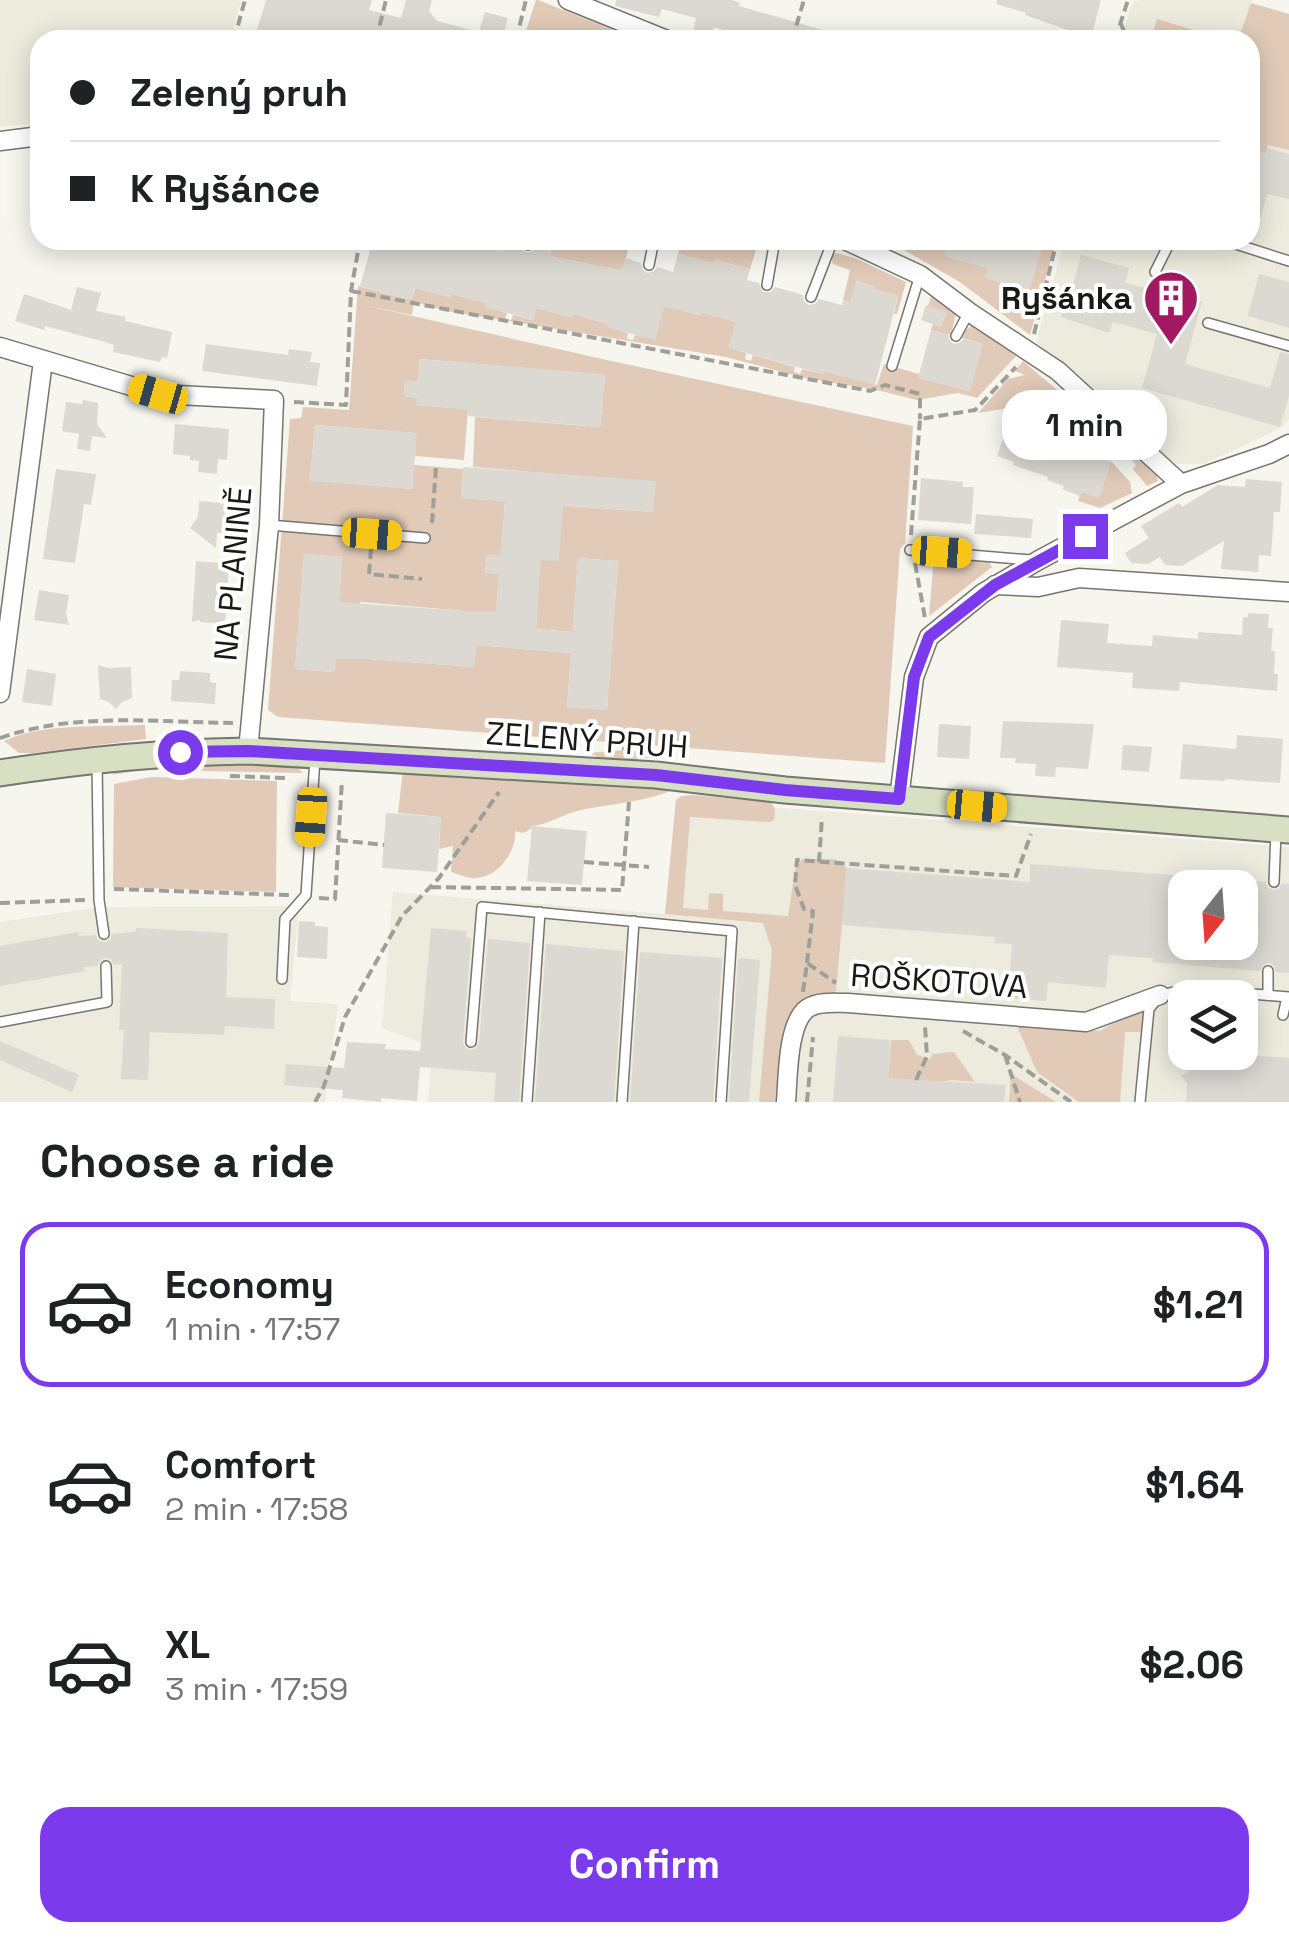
<!DOCTYPE html>
<meta charset="utf-8">
<style>
:root{--surface:#fff;--page:#f2f2f2;--text:#202124;--muted:#757577;--line:#e0e0e0;--accent:#7c3aed}
body{margin:0;font-family:"Space Grotesk",sans-serif;background:var(--page);color:var(--text);height:100vh;display:flex;flex-direction:column;font-size:38px;white-space:nowrap}
*{box-sizing:border-box;margin:0}
p{font-size:32px;color:var(--muted)}
.icon{flex:none;width:55px;height:55px;fill:none;stroke:currentColor;stroke-width:2;stroke-linecap:round;stroke-linejoin:round}
.map{position:relative;height:1102px;overflow:hidden}
.sheet{display:flex;flex-direction:column;background:var(--surface);flex:1}
.sheet>*{flex:none}
.hud{position:absolute;left:30px;top:30px;width:1230px;height:220px;border-radius:30px;box-shadow:0 5px 25px #0003;display:grid;align-content:center;height:220px;padding:0 40px;background:var(--surface)}
.needle{width:65px;rotate:197deg}
.buttons{position:absolute;left:1168px;top:870px;display:grid;gap:20px}
.buttons a{display:grid;place-items:center;width:90px;height:90px;border-radius:20px;background:var(--surface);box-shadow:0 5px 25px #0003;font-size:50px}
.end{position:absolute;width:45px;height:45px;margin:-22px;border:12px solid #7c3aed;background:#fff;box-shadow:0 0 0 5px #fff}
.from{border-radius:50%}
.bubble{position:absolute;height:70px;border-radius:30px;background:var(--surface);box-shadow:0 5px 25px #0003;font-size:32px;font-weight:600;line-height:70px;text-align:center}
.car{position:absolute;width:30px;height:60px;margin:-30px -15px;border-radius:12px;box-shadow:0 0 8px 2px #0007;background:linear-gradient(#f5c518 24%,#345 0 40%,#f5c518 0 76%,#345 0 86%,#f5c518 0)}
.hud b{display:flex;align-items:center;gap:35px;height:95px;font-size:38px}
.hud b+b{border-top:2px solid var(--line)}
.hud i{width:25px;height:25px;background:var(--text)}
ul{padding:0;list-style:none}
li{display:flex;align-items:center;gap:30px;height:165px;margin:0 20px 15px;padding:0 20px;border:5px solid transparent;border-radius:30px}
li div{flex:1}
li b{display:block;font-size:38px}
li em{font-style:normal;font-weight:600}
li.current{border-color:var(--accent)}
li>.icon{width:90px;height:90px;stroke-width:1.5}
h2{padding:0 40px;font-size:45px;line-height:120px}
.action{display:flex;gap:20px;margin-top:auto;padding:20px 40px}
.action a{flex:1;height:115px;border-radius:30px;background:var(--accent);color:#fff;font-size:40px;font-weight:600;line-height:115px;text-align:center}
.map>svg:first-child{display:block}
.built{fill:#edebdd;fill-rule:evenodd}
.green{fill:#e1cab8;fill-rule:evenodd}
.building{fill:#dcd8d2}
.lines{fill:none;stroke-linecap:round;stroke-linejoin:round}
.lane-casing{stroke:#76756f;stroke-width:12}
.street-casing{stroke:#76756f;stroke-width:21}
.secondary-casing{stroke:#76756f;stroke-width:29}
.path{stroke:#9f9f9a;stroke-width:4;stroke-dasharray:10 5;stroke-linecap:butt}
.lane{stroke:#fff;stroke-width:9}
.street{stroke:#fff;stroke-width:18}
.secondary{stroke:#d8e0c3;stroke-width:25}
.route{stroke:#7c3aed;stroke-width:12}
.labels{text-anchor:middle;stroke-width:8;stroke-linejoin:round;paint-order:stroke}
.poi-label{font-size:32px;font-weight:bold;fill:#191917;stroke:#fff;text-anchor:end}
.street-label{font-size:32px;fill:#191917;stroke:#fff}
</style>
<div class="map">
<svg width="1289" height="1102" viewBox="0 0 1289 1102">
<rect width="100%" height="100%" fill="#f6f5ee"/>
<path class="built" d="M0,0h241l-11,40h-190v83l-40,4z
M1144,0h108l-14,40h-117l10,-34 4,-5z
M1250,125l39,11v283l-6,8 -79,37h-28l-140,-122 29,-102h185z
M676,800l613,47v255h-861l5,-55 -51,-19 11,-136 272,22zM1185,888h55v54h-55zM1185,998h55v54h-55z
M291,906l8,3 -9,92 48,3 -13,98h-325v-180l101,-15z"/>
<path class="green" d="M536,0h2l100,40h-115z
M1251,3l38,11v136l-21,-5 -5,17 -10,-3 3,-12 -6,-2v-105h-12z
M1157,19l50,15 -1,6h-55z
M555,240h76l-9,31 -72,-15z
M682,240h77l-9,29 -35,-9 -2,3 -35,-9z
M899,240h31l17,5 -2,11 43,12 -2,10 17,5 2,-3 7,2v3l17,5 13,-46 -12,-4h26l-26,95 -70,-53 -63,-36z
M836,253l19,5 51,24 -9,32h-3l4,-18 -24,-7v-3l-17,-5 -7,21 -7,-2 7,-30 -17,-6 -2,-7z
M358,286l53,14 4,-12 36,9v-3l35,9v4l21,6 -2,6 6,1 2,-5 20,5 3,-12 36,9 1,-3 35,10v3l20,6 -1,6 6,1 2,-5 20,4 9,-33 36,9 1,-3 35,10 -7,26 17,5 -1,6 6,2 2,-6 42,12 -1,5 6,2 2,-5 21,5 1,-3 53,14 7,-21 35,10v4l64,-34 -21,-6 1,-5 10,-9 43,32 -39,42 -19,-5 -41,7 -40,-10 -72,-12 -79,-21 -279,-46 -33,-9 -2,13 -53,-11 248,56 306,66 -8,117 -5,6 -15,214 -607,-46 -10,-7 22,-291 11,-1 2,-11 46,3zM420,359l185,16 -5,52 -125,-10 -2,50 182,15 -2,30 -110,-8 -7,125 37,3 5,-74 40,3 -11,149 -40,-3 4,-54 -95,-8 -2,22 -118,-9 -19,-23 -4,37 -38,-3 9,-115 38,3 -4,57 20,2 2,-14 117,10 18,15 4,-53 -14,-2 2,-17 14,1 4,-55 -43,-3 1,-29 -49,-4 -2,24 -102,-9 5,-55 101,8 -1,23 49,4 4,-51 -51,-4v-7l-13,-2 1,-15h13z
M931,297l25,15 -5,23 -20,-5 2,-6 8,3 5,-14 -18,-7z
M1023,361l101,86 -3,4 -36,-29 -27,-9 -3,-13 -40,4 -1,3 -36,6 30,-34 17,-4 -10,-4z
M1134,453l22,20 2,8 -11,5 -14,-17 3,-4 -6,-7z
M1111,461l19,21 2,11 -32,15 -22,-7 3,-9 18,5z
M946,553l38,2 8,12 -63,49 5,-59 10,1z
M145,725l1,14 -112,14h-15l-15,-12c36,-18 100,-14 141,-16z
M624,750l37,5v1l-47,8 -25,-11z
M228,763l62,3 8,2 5,5 -105,-2 -41,-3 -46,7 13,-7z
M403,770l274,18c-31,15 -67,15 -100,23 -16,4 -29,14 -45,15l-1,3 -8,4 -8,-2c2,20 -17,46 -39,47 -7,1 -18,-4 -25,-6l2,-26 -14,3 2,-32 -43,-4z
M152,777l125,4 -1,111 -163,-5 1,-103z
M694,795l77,7 4,7 -1,11 -4,2 -80,-5 -7,91 25,2 1,-17 14,1v17l65,5 7,-46 7,-11h32l13,9 -11,123c-12,8 -27,7 -39,15 -21,15 -17,72 -19,96h-19l13,-152 -9,-27 -98,-9 11,-114 5,-4z
M1151,1001l-7,31h-19l-5,70h-41l-42,-30 -20,-46 83,5z
M891,1040h18l8,15 13,4 2,-5 22,-2 21,30 -23,-2 -65,11z
M1011,1074l45,28h-47z"/>
<path class="building" d="M266,0h106l-3,10 32,8 5,-18h26l-3,11 8,10 42,11 6,-20 23,6 -6,22h-68l-18,-5 -1,5h-149l-11,-3z
M616,0h116l8,3 -1,3 101,29 -1,5h-86l-39,-13 -3,9 -18,-4 3,-14 -34,-9 -3,8 -44,-11z
M997,0h104l-10,38 -66,-23 1,-2 -30,-9z
M1267,148l22,6v45l-22,-5 -12,44 -5,-1v-88l15,4z
M373,240h72l19,5 1,-3 36,9 2,-11h8l9,2 1,6 4,4h6l5,-5 16,4 -2,5 72,15 4,-13 15,5 2,7 5,3 6,-2 3,-4 16,5 5,-18 35,9 1,-3 36,9 -3,11 12,3 4,9h8l4,-5 28,8 1,6 5,4 6,-1 4,-5 23,6 1,-5 7,2 6,-21 19,5 -1,3 24,7 -23,89 -51,-14 -1,3 -95,-26 8,-26 -35,-10 -1,4 -36,-10 -9,34 -48,-13 1,-3 -35,-10 -1,4 -36,-10 -3,12 -48,-13 1,-4 -35,-9v4l-37,-10 -3,12 -51,-14z
M949,240h81l13,4 -13,46 -45,-12 3,-10 -44,-12z
M1081,255l48,13 -4,15 77,18 -17,63 85,24 10,-36 9,2v42l-9,31 -138,-39 15,-54 -44,-12 -4,11 -48,-16 9,-21z
M1259,274l30,8v46l-41,-12z
M77,287l24,6 -5,18 30,6 -1,4 47,11 -5,26 -5,-1 -2,5 -47,-10 1,-7 -9,-3 -60,-16 -1,4 -29,-9 9,-27 47,16z
M926,305l20,7 -5,15 -20,-7z
M931,330l17,4 1,5 4,5 6,-1 5,-4 19,5 -13,48 -52,-14z
M206,344l82,11 1,-6 23,3 -2,10 10,1 -3,23 -115,-15z
M420,359l185,15 -5,53 -132,-11v-6l-52,-5 1,-7 -13,-2 1,-16 13,1z
M83,400l15,3 -1,21 10,14 -15,-2 -2,15 -13,-2 2,-15 -17,-3 4,-29 16,2z
M1010,419l52,18 -2,6 51,18 -12,37 -18,-6 -1,4 -18,-7 2,-3 -17,-6 1,-3 -35,-12 1,-3 -17,-6z
M175,424l54,5 -2,31 -9,-1 -1,15 -19,-2 1,-11 -9,-1v-4l-17,-2z
M315,425l102,8 -5,56 -102,-8z
M463,467l193,14 -3,31 -90,-7 -4,56 -18,-1 -5,69 37,3 5,-74 40,3 -11,149 -40,-2 4,-55 -95,-8 -2,22 -105,-8h-33l-1,13 -40,-3 9,-115 38,3 -3,45 126,9h31l3,-37 -14,-1 2,-18 13,1 5,-55 -44,-3z
M56,469l40,5 -5,31 -7,-1 -9,59 -32,-4z
M921,478l42,4 -1,5h12l-3,37 -53,-4z
M1246,479l36,3 -2,30h-6l-3,44 -12,-1 -1,17 -37,-3 3,-28 -42,25 -17,-1 -5,-8 -12,7 -17,-1 -6,-10 24,-15 -8,-12 38,-23 3,4 36,-22 27,2z
M199,501l33,3 -2,29h-13l-1,15 -26,-20 8,-11z
M976,514l57,5 -2,19 -57,-4z
M196,561l33,3 -4,60 -25,-2v-2l-8,2z
M39,590l30,5 -3,19 3,11 -35,-5z
M1248,613l21,1 -1,14h5l-2,23h4l-1,23h4l-1,17 -97,-9 -1,9 -47,-3 1,-15 -76,-6 4,-47 48,4 -2,19 45,3 1,-11 45,4v-7l44,3 1,-18h5z
M98,665l10,3 23,-1 1,31 -10,4 -6,7 -7,-7 -9,-3z
M27,669l29,5 -4,32 -30,-4z
M180,671l30,2v9l6,1 -1,21 -44,-3 1,-21h7z
M1003,721l91,3 -6,45 -32,-2 -1,10 -20,-1 1,-12 -21,-1 1,-5h-16z
M939,724l32,2 -2,33 -32,-2z
M1237,735l46,4 -3,44 -55,-4v2l-45,-2 3,-35 53,5z
M1123,745l29,2 -3,25 -28,-2z
M386,813l55,4 -4,55 -55,-4z
M532,826l55,5 -5,54 -55,-4z
M1030,864l155,12v66h55v-62l26,2 1,5 6,3 6,-1 3,-6 7,1v89l-13,-1 -2,-6 -5,-3 -6,2 -3,6 -108,-9 1,-4 -44,-3 -3,33 -58,-6 -2,19 -38,-3 4,-54 -18,-1 1,-6 -153,-12 4,-57 184,14z
M299,921l16,1v4l13,1 -1,32 -30,-2z
M136,928l92,5 -2,64 49,2 -1,30 -49,-3 -1,9 -74,-3 -2,48 -27,-1 3,-49h-5l3,-66 -8,1 -3,-6 -6,-1 -6,3 -1,5 -14,1 1,4 -85,15v-40l78,-14 1,4 17,-1 2,5 6,2 6,-2 2,-6 24,-2z
M431,928l36,3 -1,7h5l-8,103 1,5 5,4 6,-1 4,-6 9,-104 42,4 -11,159h-25l2,-29 -76,-6 -3,34 -36,-3v4l-39,-4 1,-8 -59,-5 2,-21 58,4 3,-26 39,2 -1,5 35,2z
M546,944l78,7 -10,151h-79z
M640,952l82,6 -9,144h-83z
M742,958l18,2 -11,142h-20l9,-143z
M838,1036l52,4 -2,38 118,7 -2,17h-171z
M0,1041l79,34 -7,17 -72,-32z
M1190,1052h54v3l45,3v44h-103l1,-19 -6,-7 7,-4z"/>
<g class="lines">
<g class="lane-casing">
<path id="lane" d="M1223,240l66,21
M528,245v-5
M649,265l5,-25
M1155,272l16,-32
M767,285l8,-45
M811,297l22,-57
M1208,323l81,23
M956,336l13,-24
M892,366l28,-91
M269,525l156,13
M910,550l121,10
M97,761l2,139 5,34
M1274,882l2,-50
M1268,971v24
M282,979l3,-60 21,-24 9,-137
M1283,1015l4,-18
M0,1022l107,-20 -1,-36
M471,1042l11,-135 250,24 -11,171
M527,1102l13,-190
M622,1102l12,-181
M1140,1102l9,-93 11,-14 30,-6 99,8"/>
</g>
<g class="street-casing">
<path id="street" d="M568,0l99,40
M0,141l40,-5
M845,240l75,35 49,37 89,59 123,113
M0,347l158,47 116,6 -5,125 -21,226
M995,585l43,2 41,-9 210,14
M0,693l43,-332
M899,799l15,-122 15,-40 54,-44 56,-33 142,-76 88,-30 20,-10
M786,1102c2,-23 1,-80 22,-94 11,-7 28,-5 40,-5l238,19 74,-27"/>
</g>
<g class="secondary-casing">
<path id="secondary" d="M0,773c84,-13 162,-21 248,-22l408,24 129,15 504,40"/>
</g>
<path class="path" d="M1120,22l8,18
M234,40l11,-40
M376,40l10,-40
M516,40l10,-40
M792,40l12,-40
M1115,40l13,-40
M351,291l519,100 15,-6 35,9v25
M1034,334l23,-94
M294,402l52,3 5,-114 9,-51
M432,523l4,-56
M911,535l9,-116 55,-9 41,-43
M371,549l-2,25 53,5
M915,563l10,55
M0,738c74,-26 156,-16 233,-15
M624,750v-17
M230,776l55,2
M338,840l46,5
M584,862l65,5
M819,862l3,-45
M431,887l191,3 7,-88
M114,889l175,6
M319,898l16,1 7,-119
M0,903l85,-3
M807,963l6,-52 -9,-2 -9,-24 2,-25 219,16 15,-42
M803,992l4,-29 29,20
M963,1031l42,24 66,47
M1005,1055l15,47
M916,1080l11,-24 -2,-29
M315,1102l9,-16 21,-69 57,-101 37,-38 60,-86
M807,1102l6,-65"/>
<use href="#lane" class="lane"/>
<use href="#street" class="street"/>
<use href="#secondary" class="secondary"/>
</g>
<g class="lines">
<path class="route" d="M180,752l68,-1 408,24 129,15 114,9 15,-122 15,-40 66,-52 90,-49"/>
</g>
<defs>
<g id="building-pin" transform="scale(2.875)"><path d="M0 17L-7.5 6A9.5 9.5 0 1 1 7.5 6Z" fill="#a21862" stroke="#fff"/><path d="M-4-6H4V6H1V3H-1V6H-4ZM-2.5-4.3h1.7v1.8h-1.7ZM.8-4.3h1.7v1.8H.8ZM-2.5-1h1.7V.8h-1.7ZM.8-1h1.7V.8H.8Z" fill="#fff"/></g>
</defs>
<g fill-rule="evenodd">
<use href="#building-pin" x="1171" y="298"/>
</g>
<g class="labels">
<g class="poi-label">
<text x="1132" y="309">Ryšánka</text>
</g>
<g class="street-label">
<text transform="translate(233 574) rotate(-85)" y="11">NA PLANINĚ</text>
<text transform="translate(587 740) rotate(4)" y="11">ZELENÝ PRUH</text>
<text transform="translate(939 981) rotate(4)" y="11">ROŠKOTOVA</text>
</g>
</g>
</svg>
<div class="buttons">
<a><svg class="needle" viewBox="-14 -14 28 28"><path d="M0-13l5 13h-10z" fill="#e53935"/><path d="M0 13l5-13h-10z" fill="#757577"/></svg></a>
<a><svg class="icon" aria-label="layers" viewBox="0 0 24 24"><path d="M12 4l9 5-9 5-9-5zM3 14l9 5 9-5"/></svg></a>
</div>
<i class="end from" style="left:180px;top:752px"></i>
<i class="end" style="left:1085px;top:536px"></i>
<div class="bubble" style="left:1002px;top:390px;width:165px">1 min</div>
<i class="car" style="left:158px;top:394px;rotate:286deg"></i>
<i class="car" style="left:372px;top:534px;rotate:94deg"></i>
<i class="car" style="left:942px;top:552px;rotate:94deg"></i>
<i class="car" style="left:977px;top:806px;rotate:95deg"></i>
<i class="car" style="left:311px;top:817px;rotate:184deg"></i>
<div class="hud">
<b><i class="from"></i>Zelený pruh</b>
<b><i></i>K Ryšánce</b>
</div>
</div>
<section class="sheet">
<h2>Choose a ride</h2>
<ul>
<li class="current"><svg class="icon" aria-label="car" viewBox="0 0 24 24"><path d="M5 17H2v-5l4-1 3-4h7l3 4 3 1v5h-3M9 17h6M6 11h13"/><circle cx="7" cy="17" r="2"/><circle cx="17" cy="17" r="2"/></svg><div><b>Economy</b><p>1 min · 17:57</p></div><em>$1.21</em></li>
<li><svg class="icon" aria-label="car" viewBox="0 0 24 24"><path d="M5 17H2v-5l4-1 3-4h7l3 4 3 1v5h-3M9 17h6M6 11h13"/><circle cx="7" cy="17" r="2"/><circle cx="17" cy="17" r="2"/></svg><div><b>Comfort</b><p>2 min · 17:58</p></div><em>$1.64</em></li>
<li><svg class="icon" aria-label="car" viewBox="0 0 24 24"><path d="M5 17H2v-5l4-1 3-4h7l3 4 3 1v5h-3M9 17h6M6 11h13"/><circle cx="7" cy="17" r="2"/><circle cx="17" cy="17" r="2"/></svg><div><b>XL</b><p>3 min · 17:59</p></div><em>$2.06</em></li>
</ul>
<div class="action"><a>Confirm</a></div>
</section>
